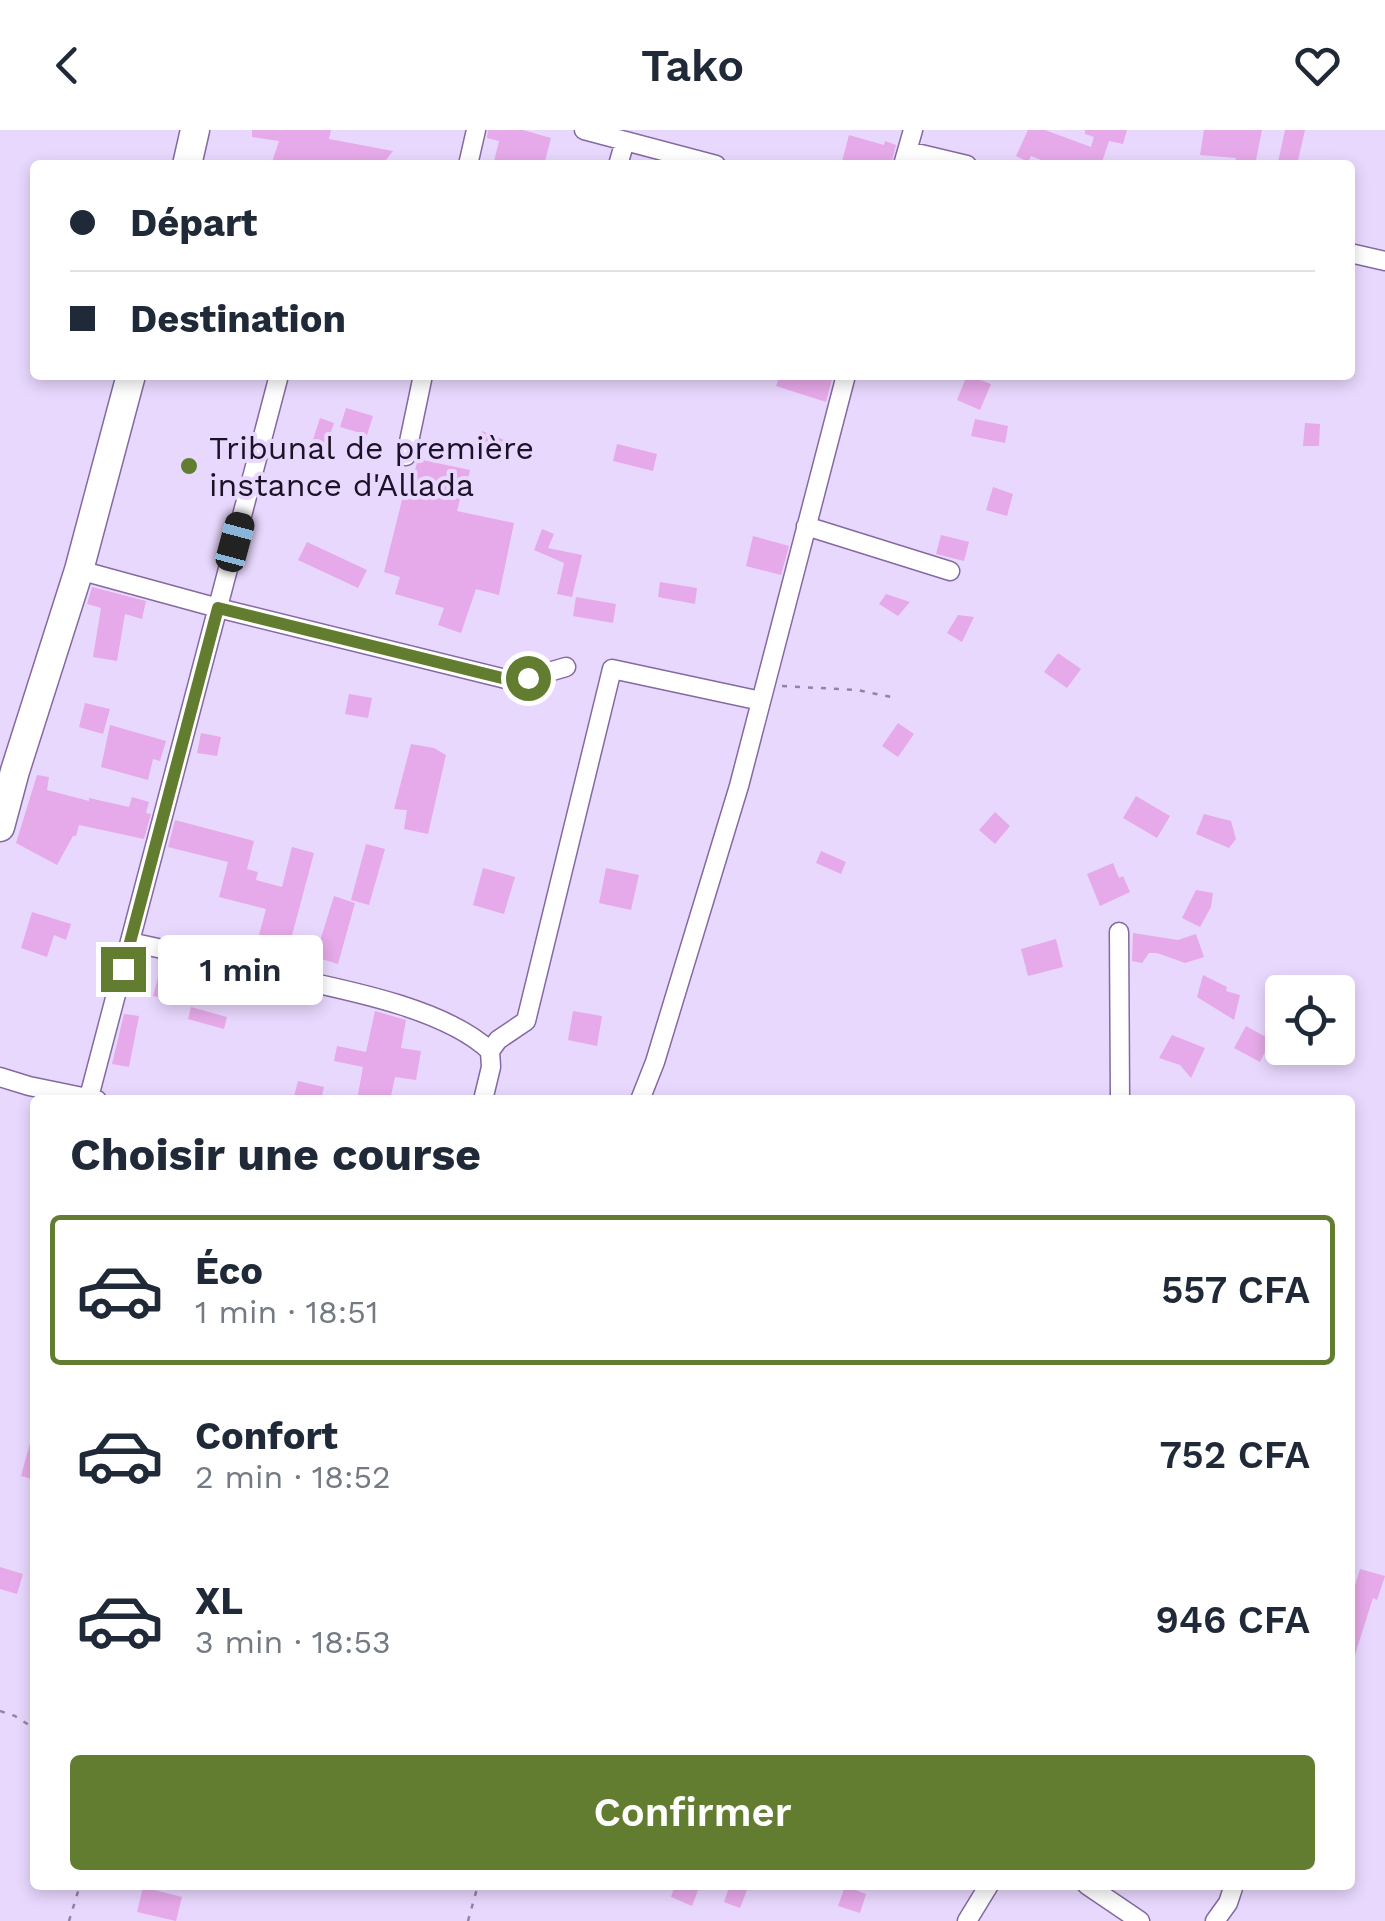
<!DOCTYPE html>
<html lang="fr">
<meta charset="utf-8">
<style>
:root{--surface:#fff;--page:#f6f6f7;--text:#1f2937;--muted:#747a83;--line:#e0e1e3;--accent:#637d30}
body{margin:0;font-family:"Work Sans",sans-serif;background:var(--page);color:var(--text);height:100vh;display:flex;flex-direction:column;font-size:38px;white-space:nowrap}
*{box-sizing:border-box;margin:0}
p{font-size:32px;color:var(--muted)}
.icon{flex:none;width:55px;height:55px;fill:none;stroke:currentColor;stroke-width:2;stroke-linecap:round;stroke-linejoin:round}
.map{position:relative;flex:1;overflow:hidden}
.side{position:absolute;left:30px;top:965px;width:1325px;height:795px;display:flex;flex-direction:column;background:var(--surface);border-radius:10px;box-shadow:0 5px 15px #0003}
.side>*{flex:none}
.guide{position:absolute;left:30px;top:30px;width:1325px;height:220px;border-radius:10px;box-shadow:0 5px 15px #0003;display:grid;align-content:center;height:220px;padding:0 40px;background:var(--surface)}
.buttons{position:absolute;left:1265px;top:845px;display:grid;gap:20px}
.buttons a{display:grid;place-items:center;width:90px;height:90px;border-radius:10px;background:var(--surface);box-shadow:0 5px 15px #0003;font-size:50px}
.end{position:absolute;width:45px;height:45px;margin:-22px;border:12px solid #637d30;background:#fff;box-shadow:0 0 0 5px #fff}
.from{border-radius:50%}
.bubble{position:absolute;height:70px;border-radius:10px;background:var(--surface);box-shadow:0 5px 15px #0003;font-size:32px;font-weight:600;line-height:70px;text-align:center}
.car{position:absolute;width:30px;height:60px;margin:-30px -15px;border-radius:12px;box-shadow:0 0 8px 2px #0007;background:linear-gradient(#222 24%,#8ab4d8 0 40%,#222 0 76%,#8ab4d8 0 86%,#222 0)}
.guide b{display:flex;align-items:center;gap:35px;height:95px;font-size:38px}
.guide b+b{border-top:2px solid var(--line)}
.guide i{width:25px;height:25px;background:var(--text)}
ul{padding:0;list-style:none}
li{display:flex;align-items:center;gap:30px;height:150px;margin:0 20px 15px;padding:0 20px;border:5px solid transparent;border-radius:10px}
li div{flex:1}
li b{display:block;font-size:38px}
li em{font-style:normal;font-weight:600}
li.on{border-color:var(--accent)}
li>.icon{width:90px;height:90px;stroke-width:1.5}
h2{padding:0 40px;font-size:45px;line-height:120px}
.primary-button{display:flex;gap:20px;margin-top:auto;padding:20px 40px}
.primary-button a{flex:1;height:115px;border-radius:10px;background:var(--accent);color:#fff;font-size:40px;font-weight:600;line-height:115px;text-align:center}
header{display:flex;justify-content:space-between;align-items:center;height:130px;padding:0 40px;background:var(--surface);font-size:45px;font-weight:600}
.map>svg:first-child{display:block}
.building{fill:#e6a9e9}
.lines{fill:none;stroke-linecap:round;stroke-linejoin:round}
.minor-casing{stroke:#8469a2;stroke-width:21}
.secondary-casing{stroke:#8469a2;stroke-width:31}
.path{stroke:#9284a3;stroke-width:2.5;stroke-dasharray:5 8;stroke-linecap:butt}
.minor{stroke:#fff;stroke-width:18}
.secondary{stroke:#fff;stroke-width:28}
.route{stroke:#637d30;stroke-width:12}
.poi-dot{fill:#637d30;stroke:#e9d8fe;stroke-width:4}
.labels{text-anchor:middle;stroke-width:8;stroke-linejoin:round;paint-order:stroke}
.poi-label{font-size:32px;fill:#1c1228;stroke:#e9d8fe;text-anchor:start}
</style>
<header><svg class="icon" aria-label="back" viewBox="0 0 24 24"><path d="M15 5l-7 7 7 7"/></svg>Tako<svg class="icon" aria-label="heart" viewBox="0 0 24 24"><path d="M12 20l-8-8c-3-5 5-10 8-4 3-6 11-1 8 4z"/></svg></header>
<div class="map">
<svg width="1385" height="1791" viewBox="0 0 1385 1791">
<rect width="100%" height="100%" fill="#e9d8fe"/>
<path class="building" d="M252,0h79l-2,9 64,12 -11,14 -18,-3 -1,3h-23l-25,-5 -2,5h-42l8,-24 -27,-4z
M488,0h35l28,8 -7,27h-51l6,-24 -12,-3z
M1028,0h17l46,17 3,-10 -9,-3v-4h42l-4,14 -14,-3 -8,24h-47l-23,-9 -3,6 -12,-6z
M1204,0h58l-7,35h-21l2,-7 -36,-3z
M1285,0h20l-8,35 -19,-3z
M849,5l35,10 1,-4 11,4 -5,20h-50z
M780,245h53l-7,27 -50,-16z
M967,245l24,9 -11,26 -23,-10z
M346,278l27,8 -6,19 -27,-8z
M320,288l14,5 -9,27 -14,-4z
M975,289l33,7 -3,17 -34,-7z
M1305,293l15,1 -1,22h-16z
M482,301l27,11 -8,20 -27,-10z
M617,314l40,10 -4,17 -40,-10z
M418,329l52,11 -4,19 -3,-1 -6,23 57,12 -15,72 -23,-6 -15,44 -23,-8 6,-17 -49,-14 5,-17 -16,-5 22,-88 5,1z
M993,357l20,7 -6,22 -21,-6z
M542,399l12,5 -6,14 34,7 -10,42 -15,-3 7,-31 -30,-13z
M941,405l28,7 -5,19 -28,-7z
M753,406l36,10 -8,29 -35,-9z
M307,412l60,28 -9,18 -60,-28z
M660,452l37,6 -2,16 -37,-7z
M92,457l54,14 -4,18 -17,-5 -8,47 -24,-4 8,-49 -14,-4z
M886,464l24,8 -12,14 -19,-12z
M576,467l40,7 -3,19 -40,-7z
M958,485l16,2 -12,25 -15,-9z
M1058,523l23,16 -14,19 -23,-16z
M349,564l23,4 -4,20 -23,-4z
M85,573l25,6 -7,25 -24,-7z
M898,593l16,11 -16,23 -16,-11z
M110,595l56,16 -6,20 -7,-2 -5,21 -47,-13z
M201,603l20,4 -4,19 -20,-3z
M411,614l23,4 12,7 -18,79 -24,-5 3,-19 -13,-1z
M37,645l12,2 -2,13 42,11v-3l40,9 3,-10 17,5 -3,11 5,1 -7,25 -65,-14 -3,11h-3l-16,29 -41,-22z
M1136,666l34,20 -13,22 -34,-20z
M995,682l15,14 -15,18 -16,-14z
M1204,684l27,7 5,18 -7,9 -33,-14z
M175,690l79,21 -7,28 11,3 -2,8 26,7 10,-40 22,6 -27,101 -31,-8 10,-37 -47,-12 9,-35 -60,-15z
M366,714l19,5 -16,56 -18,-5z
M821,721l25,11 -5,12 -25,-11z
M1113,733l6,15 4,-2 7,16 -30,14 -13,-32z
M483,738l32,9 -11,37 -31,-9z
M606,738l33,7 -8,35 -32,-7z
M1196,760l17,3 -2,14 -11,20 -18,-9z
M334,766l21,7 -17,61 -23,-7z
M32,782l39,12 -5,16 -12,-5 -7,22 -26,-9z
M1133,803l45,7 18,-6 8,23 -19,6 -28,-10h-8l-7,10 -10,-2z
M1056,809l7,28 -35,9 -7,-27z
M162,832l18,4 -9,34 -18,-4z
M1203,845l24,12 -1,4 14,4 -6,25 -37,-23z
M191,877l36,10 -3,12 -36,-10z
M375,881l31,9 -5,28 20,3 -5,29 -21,-3 -5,23h-33l6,-33 -29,-6 3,-15 29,6z
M573,881l29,5 -5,30 -29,-6z
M124,884l15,2 -10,51 -17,-3z
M1246,896l25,14 -11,22 -26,-14z
M1172,905l33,13 -14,30 -11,-13 -21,-7z
M298,951l26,6 -3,13h-28z
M31,1309h4v41l-14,-4z
M0,1437l23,7 -6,20 -17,-5z
M1360,1439l25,7 -8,24 -4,-2 -20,63h-3v-60z
M675,1755h25l-8,21 -21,-9z
M730,1755l17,5 -7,18 -16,-6z
M845,1756l21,8 -6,19 -22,-7z
M143,1757l39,10 -6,24 -39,-9z"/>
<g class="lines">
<g class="minor-casing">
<path id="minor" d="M584,0l132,35
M908,21l59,14
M468,35l8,-35
M618,35l7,-24
M903,35l10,-35
M1350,123l35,8
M406,326l17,-81
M806,396l144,45
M79,440l139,38 292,72 18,-2 38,-11
M1119,802l1,168
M130,812c51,11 101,22 151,34 61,13 164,32 209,75l1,16 -8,33
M490,921l8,-11 28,-19 86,-352 149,32
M0,947l29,9 68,14
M89,967l190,-722
M640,970l15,-38 84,-276 107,-411
M1087,1755l53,36
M967,1791l22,-36
M1215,1791l13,-18 6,-18"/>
</g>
<g class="secondary-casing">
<path id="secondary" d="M187,35l8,-35
M0,697l15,-56 64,-201 52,-195"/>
</g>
<path class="path" d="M782,556l75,4 34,7
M0,1581l15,5 20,13
M69,1791l11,-36
M468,1791l10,-36"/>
<use href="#minor" class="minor"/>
<use href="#secondary" class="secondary"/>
</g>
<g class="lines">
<path class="route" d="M123,839l95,-361 292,72 18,-2"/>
</g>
<circle class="poi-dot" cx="189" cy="336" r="10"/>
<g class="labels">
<g class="poi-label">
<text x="209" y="329">Tribunal de première<tspan x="209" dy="37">instance d'Allada</tspan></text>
</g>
</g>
</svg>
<div class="buttons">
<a><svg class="icon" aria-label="locate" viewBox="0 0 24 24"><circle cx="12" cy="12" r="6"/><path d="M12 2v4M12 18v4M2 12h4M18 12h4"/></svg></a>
</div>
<i class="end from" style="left:528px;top:548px"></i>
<i class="end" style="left:123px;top:839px"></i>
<div class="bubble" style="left:158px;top:805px;width:165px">1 min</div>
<i class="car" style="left:235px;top:412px;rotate:15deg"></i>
<div class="guide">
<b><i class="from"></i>Départ</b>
<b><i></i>Destination</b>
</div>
<section class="side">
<h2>Choisir une course</h2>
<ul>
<li class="on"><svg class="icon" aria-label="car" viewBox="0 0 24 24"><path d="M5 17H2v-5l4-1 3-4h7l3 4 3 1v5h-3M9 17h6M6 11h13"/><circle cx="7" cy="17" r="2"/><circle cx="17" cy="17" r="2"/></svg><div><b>Éco</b><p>1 min · 18:51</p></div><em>557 CFA</em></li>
<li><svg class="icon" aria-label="car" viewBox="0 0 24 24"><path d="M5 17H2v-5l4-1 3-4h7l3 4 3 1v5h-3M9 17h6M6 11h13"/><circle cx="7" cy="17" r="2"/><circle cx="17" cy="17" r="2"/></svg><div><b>Confort</b><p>2 min · 18:52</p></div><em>752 CFA</em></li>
<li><svg class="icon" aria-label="car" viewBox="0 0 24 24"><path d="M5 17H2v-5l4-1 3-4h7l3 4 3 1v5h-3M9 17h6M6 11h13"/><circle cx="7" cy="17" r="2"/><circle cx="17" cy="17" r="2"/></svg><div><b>XL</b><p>3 min · 18:53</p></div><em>946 CFA</em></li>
</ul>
<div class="primary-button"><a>Confirmer</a></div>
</section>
</div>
